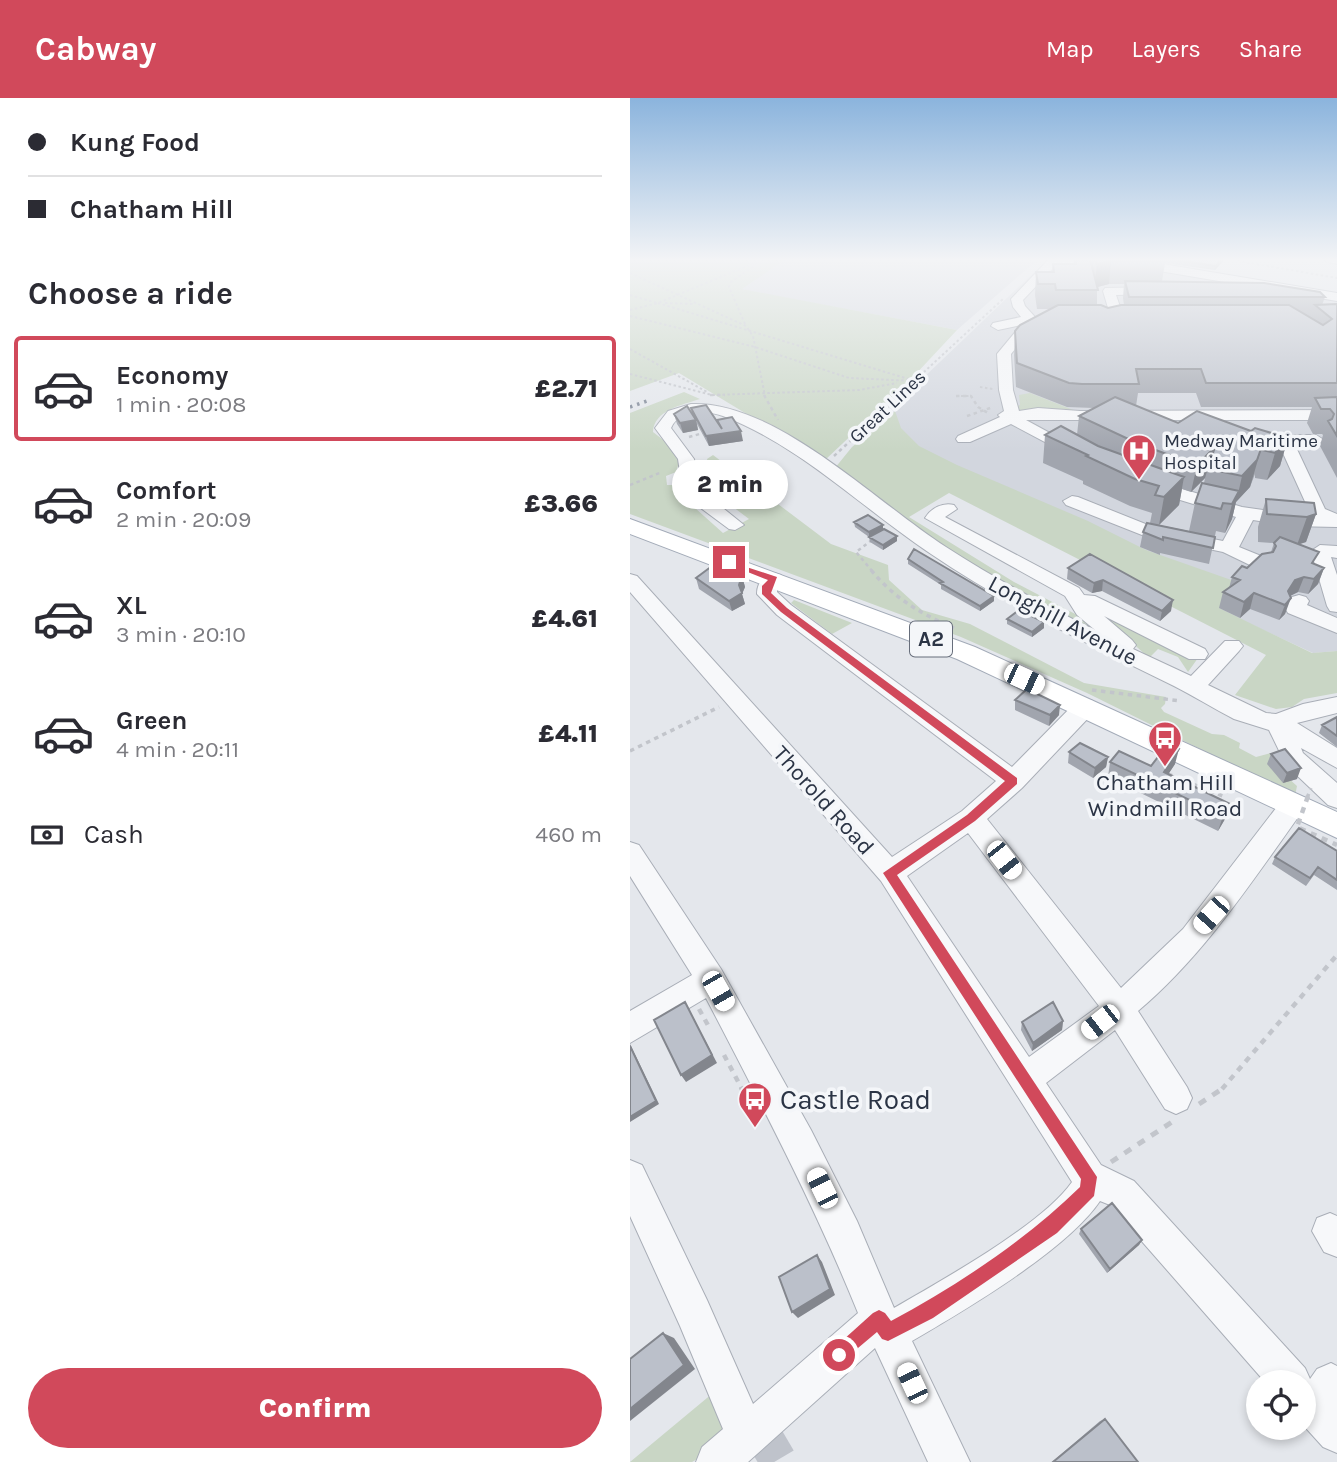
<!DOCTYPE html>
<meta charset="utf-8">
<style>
:root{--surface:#fff;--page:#f7f7f7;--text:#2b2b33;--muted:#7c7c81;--line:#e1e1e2;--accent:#d1495b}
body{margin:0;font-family:Karla,sans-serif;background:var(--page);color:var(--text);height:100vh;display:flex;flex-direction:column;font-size:26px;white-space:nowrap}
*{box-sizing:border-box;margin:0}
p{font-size:23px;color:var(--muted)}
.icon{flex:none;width:38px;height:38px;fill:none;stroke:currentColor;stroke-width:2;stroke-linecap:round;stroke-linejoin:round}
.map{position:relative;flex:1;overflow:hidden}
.details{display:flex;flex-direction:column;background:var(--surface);width:630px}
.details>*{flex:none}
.banner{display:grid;align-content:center;height:154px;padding:0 28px;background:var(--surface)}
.tools{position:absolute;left:616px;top:1272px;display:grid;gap:14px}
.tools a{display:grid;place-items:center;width:70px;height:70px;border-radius:50%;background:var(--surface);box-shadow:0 4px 10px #0003;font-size:35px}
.end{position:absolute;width:32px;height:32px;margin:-16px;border:9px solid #d1495b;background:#fff;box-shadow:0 0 0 4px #fff}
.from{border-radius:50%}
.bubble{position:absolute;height:49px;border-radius:24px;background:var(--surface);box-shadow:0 4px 10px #0003;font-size:23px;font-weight:800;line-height:49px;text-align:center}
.car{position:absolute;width:21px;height:42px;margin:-21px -10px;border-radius:9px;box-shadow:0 0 5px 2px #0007;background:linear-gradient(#fff 24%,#345 0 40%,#fff 0 76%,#345 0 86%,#fff 0)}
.banner b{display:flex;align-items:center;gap:24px;height:66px;font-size:26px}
.banner b+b{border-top:2px solid var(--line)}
.banner i{width:18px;height:18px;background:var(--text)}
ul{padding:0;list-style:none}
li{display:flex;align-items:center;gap:21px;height:105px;margin:0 14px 10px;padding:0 14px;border:4px solid transparent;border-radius:7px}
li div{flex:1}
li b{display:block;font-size:26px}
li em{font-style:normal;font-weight:800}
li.active{border-color:var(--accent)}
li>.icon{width:63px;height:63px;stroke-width:1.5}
h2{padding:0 28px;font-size:32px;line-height:84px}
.pay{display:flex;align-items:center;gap:18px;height:77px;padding:0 28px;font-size:26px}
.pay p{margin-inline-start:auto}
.button{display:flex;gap:14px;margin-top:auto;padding:14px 28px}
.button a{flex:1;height:80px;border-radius:42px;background:var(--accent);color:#fff;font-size:28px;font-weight:800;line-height:80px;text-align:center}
header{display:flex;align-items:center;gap:42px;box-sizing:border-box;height:98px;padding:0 35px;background:var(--accent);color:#fff}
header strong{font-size:33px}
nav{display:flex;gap:38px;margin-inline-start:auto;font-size:24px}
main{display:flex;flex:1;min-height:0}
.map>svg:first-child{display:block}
.built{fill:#d2d6de}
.green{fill:#c9d6c5}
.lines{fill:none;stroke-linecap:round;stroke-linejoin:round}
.minor-tunnel{stroke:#bfc3cb;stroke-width:37;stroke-dasharray:37 18;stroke-linecap:butt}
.minor-casing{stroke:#a9aeb7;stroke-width:2}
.major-casing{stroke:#a3abb8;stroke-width:2}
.path-far4{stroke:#c2c5cb;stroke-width:2;stroke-dasharray:2.5 2.5;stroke-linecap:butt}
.path-far3{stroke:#c2c5cb;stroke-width:2.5;stroke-dasharray:3.5 3.5;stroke-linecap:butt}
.path-far2{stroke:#c2c5cb;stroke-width:3.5;stroke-dasharray:4.5 4.5;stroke-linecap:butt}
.path-far1{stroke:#c2c5cb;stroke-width:4.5;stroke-dasharray:6 6;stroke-linecap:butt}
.path{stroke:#c2c5cb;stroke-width:5;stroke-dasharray:8 8;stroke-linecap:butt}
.minor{fill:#f7f8fa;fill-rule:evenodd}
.major{fill:#fff;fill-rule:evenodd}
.rail{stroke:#7d8696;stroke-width:3.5;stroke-dasharray:2.5 5;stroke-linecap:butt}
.path-bridge-far1{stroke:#c2c5cb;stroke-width:3.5;stroke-dasharray:4.5 4.5;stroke-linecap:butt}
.path-bridge{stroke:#c2c5cb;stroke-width:4.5;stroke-dasharray:6 6;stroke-linecap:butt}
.wall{fill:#a1a5ae;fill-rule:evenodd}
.shaded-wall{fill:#83868d}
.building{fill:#bbc0ca;stroke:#83868d;stroke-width:2}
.route{fill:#d1495b}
.labels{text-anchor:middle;stroke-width:7;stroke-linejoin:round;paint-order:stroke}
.far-street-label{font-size:19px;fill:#2b3445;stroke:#f4f6f9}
.far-poi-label{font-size:19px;fill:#2b3445;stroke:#f4f6f9;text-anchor:start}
.shield{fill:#f4f6f9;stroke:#676e7b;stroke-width:2}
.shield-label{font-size:21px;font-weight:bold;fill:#2b3445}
.street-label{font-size:23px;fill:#2b3445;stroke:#f4f6f9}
.poi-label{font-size:23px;fill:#2b3445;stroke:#f4f6f9}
.near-poi-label{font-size:28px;fill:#2b3445;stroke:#f4f6f9;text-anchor:start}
</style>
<header>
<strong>Cabway</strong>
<nav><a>Map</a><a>Layers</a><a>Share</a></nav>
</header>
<main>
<section class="details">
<div class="banner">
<b><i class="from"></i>Kung Food</b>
<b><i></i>Chatham Hill</b>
</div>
<h2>Choose a ride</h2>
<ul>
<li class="active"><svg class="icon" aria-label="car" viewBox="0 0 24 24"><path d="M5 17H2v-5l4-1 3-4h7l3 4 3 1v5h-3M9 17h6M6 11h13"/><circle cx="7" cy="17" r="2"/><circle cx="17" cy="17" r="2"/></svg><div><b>Economy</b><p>1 min · 20:08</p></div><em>£2.71</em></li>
<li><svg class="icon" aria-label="car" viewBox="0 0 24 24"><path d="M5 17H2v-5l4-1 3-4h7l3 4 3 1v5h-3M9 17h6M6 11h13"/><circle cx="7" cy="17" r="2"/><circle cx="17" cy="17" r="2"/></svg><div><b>Comfort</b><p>2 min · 20:09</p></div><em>£3.66</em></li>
<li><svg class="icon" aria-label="car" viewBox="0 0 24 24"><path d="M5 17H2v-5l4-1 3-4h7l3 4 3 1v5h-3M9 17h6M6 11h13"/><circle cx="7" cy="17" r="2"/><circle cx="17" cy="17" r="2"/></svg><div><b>XL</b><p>3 min · 20:10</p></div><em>£4.61</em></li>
<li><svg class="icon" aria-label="car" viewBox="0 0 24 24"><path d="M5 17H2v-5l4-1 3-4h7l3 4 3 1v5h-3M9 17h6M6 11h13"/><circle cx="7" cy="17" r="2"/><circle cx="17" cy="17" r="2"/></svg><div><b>Green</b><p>4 min · 20:11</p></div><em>£4.11</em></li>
</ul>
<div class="pay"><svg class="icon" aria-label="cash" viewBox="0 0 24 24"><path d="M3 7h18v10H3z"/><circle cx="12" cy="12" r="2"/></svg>Cash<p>460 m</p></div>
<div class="button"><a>Confirm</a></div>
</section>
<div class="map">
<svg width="707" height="1364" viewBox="0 0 707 1364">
<rect width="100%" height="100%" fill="#e4e7ec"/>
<path class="built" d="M155,161h253l-81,71 -217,-41z
M418,161h54l235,41v351l-24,2 -288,-134 -170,-76z"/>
<path class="green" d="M0,161h156l-44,30 215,41 -44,47 -89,84 -145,-88 -49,18z
M54,294l16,7c-18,6 -46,11 -47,33l18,14 8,16 -3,10 -10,4 1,9h13l5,14 38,34 26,-14 -33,-25 -9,-35 6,-4 118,89 57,21 1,15 33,30 48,14 114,59 82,14 -1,7 -4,4 3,4 48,22 12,1 16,8 -1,5 17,9 15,-4 6,15 20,18 -2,10 -208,-103 -126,-56 -331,-123v-101z
M400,295l51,20 -61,-2 -3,-5 3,-1 -1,-10z
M265,313l6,17 18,18 38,19 131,56 58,29 91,32 -18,26 93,45 25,-2v42l-33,6 -12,8 -16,2 -41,-14 31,-40 -317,-162 -40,24 105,65 88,46 18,17 -107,-56 -86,-53 -92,-68 17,-21z
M164,502l58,23 -20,11 -41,-31z
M481,516l87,44 -10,14 -10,-15 -20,-8 -9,9 -44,-40z
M83,1295l18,47 -39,22h-62z"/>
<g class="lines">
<path class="minor-tunnel" d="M129,1330l20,34"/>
<g class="minor-casing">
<path id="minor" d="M419,161h53l4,1 3,6c-16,11 -38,-1 -53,-1l-33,35 2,6 10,11h25l7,4 -7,4h-25l-24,29 2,36 6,21 19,-3 42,3 257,-1v10h-311l55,30 2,3 -8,5 -64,-34 -41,18h-12l-2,-3 2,-3 42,-19 -2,-2 6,-4 -5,-21 -2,-36 24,-29 -23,5 -7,-4 2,-3 28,-6 -8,-10 -2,-8z
M476,161h27l204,34v8l-225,-38z
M693,161h14v5l-12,-3z
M528,189l4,1v6l-46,1 9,26 -2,3 -21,4 -7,-4 16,-6 -8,-27 2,-3z
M61,306c84,-4 186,99 255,143 48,31 98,58 149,83l-18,-15 -12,-19 -140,-78c6,-10 18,-16 29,-13l3,4 -12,8 134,71 5,7 11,1 110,53 3,5 -3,5h-16l-85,-43 28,24 4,5 -3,4 58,27 34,-35h14l4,5 -4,5 -31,34 58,28 10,1 27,-10 34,-7v16l-40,10 40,25v20l-36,-20 2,5 34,30v25l-9,-3 -42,-40 -17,-35 -35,-11c-20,-10 -40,-23 -60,-33 -83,-41 -167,-80 -243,-132 -69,-46 -130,-108 -208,-138 -17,-6 -44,-7 -52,12l23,31 2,13 12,24 36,29 -9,5 -6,-1 -35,-26 -14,-31 -2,-13 -23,-31 13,-17z
M655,337h31l8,5 -8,5h-21l30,64 12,5v13l-47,-1 -37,-6 -14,27 27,11 3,4 -3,4h-14l-29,-14 -81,-17 -76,-30 -3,-4 9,-5 6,1 75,30 70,14 13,-24 -92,-28 -3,-4 3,-4h12l86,26 70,10 -35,-77z
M690,447l17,1v12l-6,-1 6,18v37l-7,-1 -3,-5 -16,-55z
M144,475l7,2 3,4 -7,8v5l14,13 221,162 65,-66 8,-2 8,2 3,6 -3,6 -71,75 -35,31 134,169 62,-59 100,-130 9,-3 9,3 4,7 -4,7c-50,70 -97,142 -163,198l49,76 5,11 -5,11 -11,5 -11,-5 -50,-79 -69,53 55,82 33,16 171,187 5,11 7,-10 14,-6 6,3v87l-14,-6 -19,-21v-44h-39l-155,-177 -10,-4c-33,49 -135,109 -188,140l58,121h-42l-53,-114 -127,114h-52l6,-15 21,-18 -43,-103 -50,-110v-56l12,5 65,135 46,104 105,-91c-44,-109 -98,-211 -152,-315l-76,45v-32l62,-36 -62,-99v-34l9,3 82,124 90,161 46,91 37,87c48,-28 148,-83 178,-126l-191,-301 -251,-289v-18l7,2 255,281 70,-46 34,-30 -219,-166 -20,-21c0,-11 6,-18 17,-21zM338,735l131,173 -70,51 -122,-181z
M669,497l7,2 3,4 -2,4 30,13v15l-49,-20 -3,-5 7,-11z
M700,1115l7,3v41l-13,-5 -12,-21 5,-13z"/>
</g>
<g class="major-casing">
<path id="major" d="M0,421l345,128 362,165v26l-380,-179 -327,-125z"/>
</g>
<path class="path-far4" d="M379,161h15
M597,161l110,19
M0,175l116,53 7,10 12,60
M0,197l27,8
M35,205l30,1
M0,212l28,-7 106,-44
M0,218l125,31 94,31 66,3 -257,-78
M115,226l-16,-37 2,-5 25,-18
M0,251l77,43
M0,276l82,21 147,-5 38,-7
M350,289l13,2
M268,298l105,-97
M326,298h15"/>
<path class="path-far3" d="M80,297h15
M134,297l14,25
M326,298h15l7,11 10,6
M337,318l26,-9
M59,339l14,-4
M204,358l66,-61
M0,387l32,-13
M242,442l-16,12 17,20"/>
<path class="path-far2" d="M241,472c23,28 50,44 83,58
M462,592l89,11
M0,653l89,-44
M538,676l57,23"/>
<path class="path-far1" d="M69,911l10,18
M94,957l18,34
M592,991l115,-134"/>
<path class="path" d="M111,989l10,20
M569,1006l26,-17
M481,1064l61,-40"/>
<use href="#minor" class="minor"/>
<use href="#major" class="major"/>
<path class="rail" d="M0,309l17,-6"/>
<path class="path-bridge-far1" d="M677,700l4,-10"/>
<path class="path-bridge" d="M678,698l-11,31 40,18"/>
</g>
<path class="wall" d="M444,161h16l2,5v-5h133l-10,11 -50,-7 -3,18 163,16 -3,8 15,-1v174l-17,-32 3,-11 -1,-1h-9l-6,-11 5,-16h-111l-5,-14h-58l-2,13 42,17 73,8 37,7 -8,28 -13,14 -12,-2v-4l-5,13 -14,15 -4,17 -7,14 -9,-2 -7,33 -49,-11v2l-20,-8 3,-15 7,-9 2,-10 -22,-7 -47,-22v-3l-40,-18 2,-28h32l2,-19 15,-8 -27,-1 -51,-20 -2,-32 1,-24 36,-22h-14l-2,-14 1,-23h16l1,-8h21zM479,186h15l-1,14 1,7 -16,3 -11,-3v-18zM575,380l-1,5 -9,20 -6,28 -30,-6 20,-20 3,-16 9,3z
M61,310l27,14 25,19 -34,5 -12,-22 1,6 -15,3 -6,-9 -3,-10 20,2z
M636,401l50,15 -10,28 -7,2 15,20 10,4 -6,16 -10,10 -10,-2 -8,4 -5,18 -6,6 -29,-11 -10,9 -21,-10 4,-16 6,-4 3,-11 39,-25 3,-9 -16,-1v-15z
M224,424l29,7 14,7v5l-14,9 -13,-8 -1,-5 -14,-10z
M460,456l81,57 -11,10 -58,-30 -10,2 -25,-14 1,-11z
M278,461l86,42 -14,10 -39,-22v-4l-33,-21z
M112,478l3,11 -3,7 3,10 -13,7 -33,-22 -3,-11z
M377,521l37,9 -12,9 -25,-13z
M385,602l44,15 -10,11 -34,-16z
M707,619v30l-18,-14 3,-8z
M439,654l39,5 -2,10 -13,11 -25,-15z
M641,656l26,25 -14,4 -16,-19z
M480,664l41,4 24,-2 -7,10 62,30 -5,15 -7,12 -110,-54z
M707,753v39l-23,-15 -8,11 -34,-22 3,-7z
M433,923l-1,9 -30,21 -11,-21 1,-8z
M451,1131l61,11 -3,5 -32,28 -28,-39z
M475,1321l33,43h-86l48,-41z"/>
<path class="shaded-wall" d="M592,161h3l-10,11 1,-4z
M481,163l-2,23 -15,4 3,-24z
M66,322l2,10 -15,3 -3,-10z
M111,333l2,10 -34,5 -3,-10z
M658,340l-8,28 -13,14 8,-27z
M632,348l-12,41 -14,15 -4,17 -7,14 7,-29 6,-10 4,-18z
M585,349l-7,21 -3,10 -14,14 6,-27z
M554,379l-5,28 -20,20 5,-28z
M686,416l-10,28 -9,3 10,-28z
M253,427v5l-14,7v-5z
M267,438v5l-14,9v-5z
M694,470l-6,16 -10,10 6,-15z
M112,478l3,11 -3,7 3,10 -13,7 -3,-10 10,-16z
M674,479l-6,15 -8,4 -7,11 5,-16 7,-11z
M473,482l-1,11 -10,2 2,-10z
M624,495l-4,16 -10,9 4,-16z
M364,498v5l-14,10v-5z
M661,500l-6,16 -6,6 6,-15z
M543,502l-2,11 -11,10 2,-10z
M414,524v6l-12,9v-5z
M430,607l-1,10 -10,11 1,-11z
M549,651l-4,15 -15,23 4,-15z
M478,659l-2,10 -13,11 2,-10z
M671,670l-4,11 -14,4 4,-10z
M600,706l-5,15 -7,12 5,-15z
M55,904l32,61 -31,19 -5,-7z
M433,923l-1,9 -30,21 1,-8z
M0,946l29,60 -29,18z
M512,1142l-3,5 -32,28 3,-4z
M187,1157l5,7 13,33 -37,23 -6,-6z
M33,1235l11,5 21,31 -65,52v-12z"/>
<path class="building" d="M445,161h15l8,31h-42l-1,-6h-17l-2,-12h18l-1,-8h23z
M465,161h69l1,2h-54l-14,3z
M540,161h52l-6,7z
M495,183l139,2 56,9 5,5h-196z
M707,206v79h-131l-5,-14h-65l3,15h-57l-13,-1 -52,-20 -2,-32 5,-6 38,-20h43l7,3 13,-3h168l34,20 9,-6 -17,-14z
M485,299l63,26 19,-12 54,20 4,-3 33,10 -13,15 -13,-3v-4l-5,14 -15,16 -19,-4 -15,-4 7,-21 -18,18 -58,-21 -60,-28z
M707,299v39l-9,-15 4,-2 2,-5 -4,-5h-9l-6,-11z
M76,307l16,24 -5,-9 15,-3 9,14 -35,5 -15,-28z
M57,308l9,14 -16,3 -6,-9z
M431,328l37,20 86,31 -20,20 -9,-2 4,-9 -24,-7 -49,-23 2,-1 -43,-20z
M572,385l37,8 -7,13 -9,-1 -2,6 -26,-6z
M636,401l48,4 2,11 -9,3 -40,-3z
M238,417l15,10 -14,7 -15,-10z
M517,425l68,14 -2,11 -50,-11v3l-20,-8z
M254,431l13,7 -14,9 -14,-8z
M650,439l39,15 -7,11 12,5 -10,11 -10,-2 -9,3 -7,11 3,7 -6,7 -31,-12 -10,9 -21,-10 17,-12 -8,-3 10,-11 5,2 15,-14 11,-2 3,-6 -2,-3z
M284,451l80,47 -14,10 -40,-23 3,-1 -35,-23z
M460,456l83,46 -11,11 -59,-31 -9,3 -26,-15z
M82,468l30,10 -3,9 3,8 -13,8 -33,-23z
M389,512l25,12 -12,10 -25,-13z
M397,591l33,16 -10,10 -35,-15z
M707,619v19l-15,-11z
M450,645l28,14 -13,11 -26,-16z
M538,646l11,5 -15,23 66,32 -7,12 -113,-54 9,-11 32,15z
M655,651l16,19 -14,5 -16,-19z
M669,730l38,23v29l-19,-13 -8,11 -35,-21z
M55,904l27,53 -31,20 -27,-55z
M423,904l10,19 -30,22 -11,-21z
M0,948l26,55 -26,16z
M482,1105l30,37 -32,29 -29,-40z
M187,1157l13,34 -38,23 -13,-35z
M33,1235l21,32 -54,44v-50z
M475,1321l33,43h-85z"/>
<linearGradient id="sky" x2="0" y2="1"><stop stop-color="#8bb4dd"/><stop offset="0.46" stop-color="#f3f4f6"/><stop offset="1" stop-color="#f3f4f6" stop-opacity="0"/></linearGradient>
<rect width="707" height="352" fill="url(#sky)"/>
<path class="route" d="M95,462l52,17 -6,16 16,15 230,170v6l-42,37 -78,54 200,302 -3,19 -37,37 -124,85 -45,23 -6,-2 -5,-7 -38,32 -6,-3 -3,-6 3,-6 40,-36 6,-3 6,3 6,8c67,-36 135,-81 189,-134l1,-8 -198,-306 84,-58 38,-34 -224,-169 -19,-18v-8l6,-6 -43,-17z"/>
<defs>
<g id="hospital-pin" transform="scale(1.75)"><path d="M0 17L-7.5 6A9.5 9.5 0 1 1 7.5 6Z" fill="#d1495b" stroke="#f4f6f9"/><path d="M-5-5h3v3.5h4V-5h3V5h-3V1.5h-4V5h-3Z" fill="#fff"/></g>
<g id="bus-pin" transform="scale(1.75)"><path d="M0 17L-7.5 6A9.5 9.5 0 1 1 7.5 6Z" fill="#d1495b" stroke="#f4f6f9"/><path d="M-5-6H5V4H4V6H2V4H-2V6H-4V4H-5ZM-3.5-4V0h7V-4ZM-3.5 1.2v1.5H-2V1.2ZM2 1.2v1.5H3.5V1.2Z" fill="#fff"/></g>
</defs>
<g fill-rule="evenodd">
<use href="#hospital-pin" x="509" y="353"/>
<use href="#bus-pin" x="535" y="640"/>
<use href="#bus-pin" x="125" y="1001"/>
</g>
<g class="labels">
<g class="far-street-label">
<text transform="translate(257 308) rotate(-43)" y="7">Great Lines</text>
</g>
<g class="far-poi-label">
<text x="534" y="349">Medway Maritime<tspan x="534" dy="22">Hospital</tspan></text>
</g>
<rect class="shield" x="280" y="523.5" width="42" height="35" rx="5"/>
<g class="shield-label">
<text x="301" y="548">A2</text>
</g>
<g class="street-label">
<text transform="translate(433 522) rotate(28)" y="8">Longhill Avenue</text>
<text transform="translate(194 702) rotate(48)" y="8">Thorold Road</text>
</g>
<g class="poi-label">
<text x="535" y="692">Chatham Hill<tspan x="535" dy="26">Windmill Road</tspan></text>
</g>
<g class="near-poi-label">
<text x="150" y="1011">Castle Road</text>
</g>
</g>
</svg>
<div class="tools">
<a><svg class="icon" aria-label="locate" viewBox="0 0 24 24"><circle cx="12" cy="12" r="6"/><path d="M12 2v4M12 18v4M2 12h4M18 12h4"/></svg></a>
</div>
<i class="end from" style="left:209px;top:1257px"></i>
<i class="end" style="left:99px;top:464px"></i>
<div class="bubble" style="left:42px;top:362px;width:116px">2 min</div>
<i class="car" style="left:394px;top:581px;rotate:115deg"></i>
<i class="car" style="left:374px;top:762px;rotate:142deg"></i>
<i class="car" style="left:581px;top:817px;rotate:222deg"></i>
<i class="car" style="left:88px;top:893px;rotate:150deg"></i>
<i class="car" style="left:470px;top:924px;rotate:232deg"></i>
<i class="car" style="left:192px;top:1090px;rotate:334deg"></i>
<i class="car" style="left:282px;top:1285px;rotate:335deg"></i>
</div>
</main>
